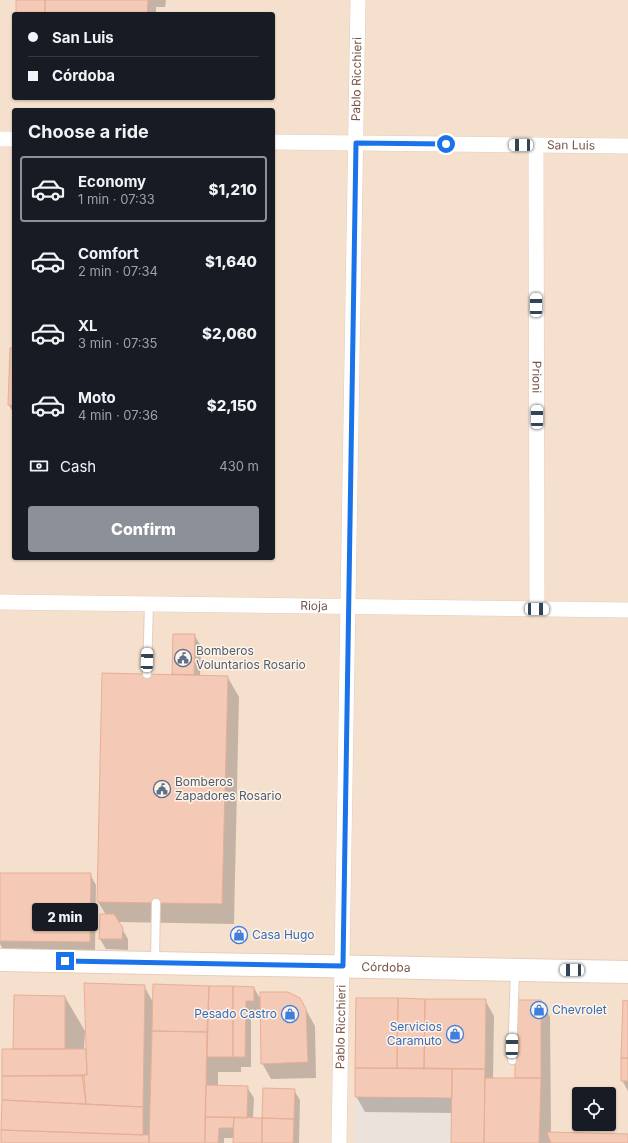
<!DOCTYPE html>
<meta charset="utf-8">
<style>
:root{--surface:#171b24;--page:#242831;--text:#f1f3f6;--muted:#9ea1a6;--line:#363941;--accent:#8c9099}
body{margin:0;font-family:Inter,sans-serif;background:var(--page);color:var(--text);height:100vh;display:flex;flex-direction:column;font-size:15px;white-space:nowrap}
*{box-sizing:border-box;margin:0}
p{font-size:13px;color:var(--muted)}
.icon{flex:none;width:22px;height:22px;fill:none;stroke:currentColor;stroke-width:2;stroke-linecap:round;stroke-linejoin:round}
.map{position:relative;flex:1;overflow:hidden}
.details{position:absolute;left:12px;top:108px;width:263px;height:452px;display:flex;flex-direction:column;background:var(--surface);border-radius:4px;box-shadow:0 1px 3px #0004}
.details>*{flex:none}
.hud{position:absolute;left:12px;top:12px;width:263px;height:88px;border-radius:4px;box-shadow:0 1px 3px #0004;display:grid;align-content:center;height:88px;padding:0 16px;background:var(--surface)}
.tools{position:absolute;left:572px;top:1087px;display:grid;gap:8px}
.tools a{display:grid;place-items:center;width:44px;height:44px;border-radius:4px;background:var(--surface);box-shadow:0 1px 3px #0004;font-size:20px}
.end{position:absolute;width:18px;height:18px;margin:-9px;border:5px solid #1a73e8;background:#fff;box-shadow:0 0 0 2px #fff}
.from{border-radius:50%}
.bubble{position:absolute;height:28px;border-radius:4px;background:var(--surface);box-shadow:0 1px 3px #0004;font-size:13px;font-weight:800;line-height:28px;text-align:center}
.car{position:absolute;width:12px;height:24px;margin:-12px -6px;border-radius:5px;box-shadow:0 0 3px 1px #0007;background:linear-gradient(#fff 24%,#345 0 40%,#fff 0 76%,#345 0 86%,#fff 0)}
.hud b{display:flex;align-items:center;gap:14px;height:38px;font-size:15px}
.hud b+b{border-top:1px solid var(--line)}
.hud i{width:10px;height:10px;background:var(--text)}
ul{padding:0;list-style:none}
li{display:flex;align-items:center;gap:12px;height:66px;margin:0 8px 6px;padding:0 8px;border:2px solid transparent;border-radius:4px}
li div{flex:1}
li b{display:block;font-size:15px}
li em{font-style:normal;font-weight:800}
li.active{border-color:var(--accent)}
li>.icon{width:36px;height:36px;stroke-width:1.5}
h2{padding:0 16px;font-size:18px;line-height:48px}
.pay{display:flex;align-items:center;gap:10px;height:44px;padding:0 16px;font-size:15px}
.pay p{margin-inline-start:auto}
.action{display:flex;gap:8px;margin-top:auto;padding:8px 16px}
.action a{flex:1;height:46px;border-radius:4px;background:var(--accent);color:#fff;font-size:16px;font-weight:800;line-height:46px;text-align:center}
.map>svg:first-child{display:block}
.residential{fill:#f5e0cd;fill-rule:evenodd}
.industrial{fill:#ebe2db}
.shadow{fill:#0003}
.building{fill:#f4c9b5;stroke:#e7ae95}
.lines{fill:none;stroke-linecap:round;stroke-linejoin:round}
.service-casing{stroke:#e4ccbe;stroke-width:10}
.minor-casing{stroke:#e4ccbe;stroke-width:16}
.secondary-casing{stroke:#e9ccbb;stroke-width:24}
.service{stroke:#fff;stroke-width:8}
.minor{stroke:#fff;stroke-width:15}
.secondary{stroke:#fff;stroke-width:22}
.route{stroke:#1a73e8;stroke-width:5}
.labels{text-anchor:middle;stroke-width:3;stroke-linejoin:round;paint-order:stroke}
.street-label{font-size:12px;fill:#755346;stroke:#fff3e6}
.service-label{font-size:12px;fill:#4e5e75;stroke:#fff3e6;text-anchor:start}
.shop-label{font-size:12px;fill:#366cbe;stroke:#fff3e6;text-anchor:start}
</style>
<div class="map">
<svg width="628" height="1143" viewBox="0 0 628 1143">
<rect width="100%" height="100%" fill="#fdefdf"/>
<path class="residential" d="M0,0h628v1143h-628zM14,14h259v84h-259zM14,110h259v448h-259zM579,1094h30v30h-30z"/>
<path class="industrial" d="M355,1068l130,1 -1,74h-129z"/>
<path class="shadow" d="M17,0h149l-1,7h-9v7h-139z
M14,349v65l-5,-9z
M174,635h20l7,11 -1,30h27l12,21 -5,227 -116,-2 10,17v11l-22,-1 -6,-10 6,-24 -8,-13 75,-227z
M0,874h90l6,11 -1,67h-90l-5,-8z
M154,985l100,3 7,12 39,-1 15,27 1,52 -45,1 -9,-16 -1,-52h-10v56h-10v5h-23v15h29l7,11 -1,21h10l31,-29 6,10 -1,43h-65v-5h-10v5h-222l1,-93h13l49,-53 20,34 -1,19h3l57,-64 9,16z
M357,999l128,1 9,16 -1,63h23l25,-78 9,16 1,116 77,2v8h-76l-1,-3v3h-99v-30l-87,-1 -9,-16z
M628,1002v89l-6,-11z"/>
<path class="building" d="M16,0h29v14h-29z
M45,0h103l-1,14h-102z
M10,348h4v57h-6z
M173,634h22l-1,41 -22,-1z
M102,673l126,3 -6,228 -125,-2z
M0,873h91l-1,69 -90,-1z
M100,914h14l9,14 -1,11h-23z
M84,983l61,2 -2,122 -57,-3 -4,-29h5z
M153,984l56,2 -2,46 -55,-1z
M209,986h24v71h-26z
M233,986l21,1v14h-8l-1,56h-12z
M260,992h28l12,6 6,11 2,53 -47,2z
M14,995l51,1v53h-52z
M356,998h42l-1,70h-42z
M398,998l27,1 -1,69h-27z
M425,999h61l-1,70 -61,-1z
M515,1000h26v78h-26z
M623,1000l5,1v57h-7z
M152,1031l55,1 -2,111h-56z
M2,1049h84l1,26 -85,1z
M621,1058h7v23h-7z
M355,1068l97,1v29l-97,-1z
M452,1069h33l-1,74h-33z
M2,1076h82l2,28 -84,-4z
M485,1078h56l-2,65h-55z
M206,1085l42,1 -1,32 -42,-1z
M263,1088l32,1 -1,30 -32,-1z
M2,1100l141,7v28l-142,-5z
M205,1117h29l-1,11h-14l-1,15h-13z
M234,1117l28,1v25h-29z
M262,1118l32,1 -1,24h-31z
M1,1130l148,5v8h-148z
M547,1132l81,2v9h-77z"/>
<g class="lines">
<g class="service-casing">
<path id="service" d="M147,674l2,-70
M155,962l1,-59
M512,1060l3,-90"/>
</g>
<g class="minor-casing">
<g id="minor">
<path d="M0,139h14"/>
<path id="s1" d="M273,142l355,4"/>
<path id="s2" d="M536,145l1,464"/>
<path id="s3" d="M0,602l628,8"/>
<path id="s4" d="M339,1143l19,-1143"/>
</g>
</g>
<g class="secondary-casing">
<g id="secondary">
<path id="s5" d="M0,960l628,12"/>
</g>
</g>
<use href="#service" class="service"/>
<use href="#minor" class="minor"/>
<use href="#secondary" class="secondary"/>
</g>
<g class="lines">
<path class="route" d="M65,961l278,5 13,-823 90,1"/>
</g>
<defs>
<g id="civic-ring" transform="scale(0.9)"><circle r="9.5" fill="#fff3e6" stroke="#5c6f8a" stroke-width="1.5"/><path d="M-.6-6.5H3V-4.5H.6V-3L4-1V1h2V6H-6V1h2V-1L-.6-3ZM-1.2 2.5V6h2.4V2.5Z" fill="#5c6f8a"/></g>
<g id="shop-ring" transform="scale(0.9)"><circle r="9.5" fill="#fff3e6" stroke="#3f7fe0" stroke-width="1.5"/><path d="M-5-2.5h2.3a2.7 3.5 0 0 1 5.4 0H5L5.5 6h-11ZM-1.5-2.5h3a1.5 2.3 0 0 0-3 0Z" fill="#3f7fe0"/></g>
</defs>
<g fill-rule="evenodd">
<use href="#civic-ring" x="183" y="658"/>
<use href="#civic-ring" x="162" y="789"/>
<use href="#shop-ring" x="239" y="935"/>
<use href="#shop-ring" x="539" y="1010"/>
<use href="#shop-ring" x="290" y="1014"/>
<use href="#shop-ring" x="455" y="1034"/>
</g>
<g class="labels">
<g class="street-label">
<text dy="4" stroke="none"><textPath href="#s4" startOffset="1064">Pablo Ricchieri</textPath></text>
<text dy="4" stroke="none"><textPath href="#s1" startOffset="298">San Luis</textPath></text>
<text dy="4" stroke="none"><textPath href="#s2" startOffset="232">Prioni</textPath></text>
<text dy="4" stroke="none"><textPath href="#s3" startOffset="314">Rioja</textPath></text>
<text dy="4" stroke="none"><textPath href="#s5" startOffset="386">Córdoba</textPath></text>
<text dy="4" stroke="none"><textPath href="#s4" startOffset="116">Pablo Ricchieri</textPath></text>
</g>
<g class="service-label">
<text x="196" y="655">Bomberos<tspan x="196" dy="14">Voluntarios Rosario</tspan></text>
<text x="175" y="786">Bomberos<tspan x="175" dy="14">Zapadores Rosario</tspan></text>
</g>
<g class="shop-label">
<text x="252" y="939">Casa Hugo</text>
<text x="552" y="1014">Chevrolet</text>
<text x="277" y="1018" text-anchor="end">Pesado Castro</text>
<text x="442" y="1031" text-anchor="end">Servicios<tspan x="442" dy="14">Caramuto</tspan></text>
</g>
</g>
</svg>
<div class="tools">
<a><svg class="icon" aria-label="locate" viewBox="0 0 24 24"><circle cx="12" cy="12" r="6"/><path d="M12 2v4M12 18v4M2 12h4M18 12h4"/></svg></a>
</div>
<i class="end from" style="left:446px;top:144px"></i>
<i class="end" style="left:65px;top:961px"></i>
<div class="bubble" style="left:32px;top:903px;width:66px">2 min</div>
<i class="car" style="left:521px;top:145px;rotate:271deg"></i>
<i class="car" style="left:536px;top:305px;rotate:0deg"></i>
<i class="car" style="left:537px;top:417px;rotate:0deg"></i>
<i class="car" style="left:537px;top:609px;rotate:91deg"></i>
<i class="car" style="left:147px;top:660px;rotate:2deg"></i>
<i class="car" style="left:572px;top:970px;rotate:271deg"></i>
<i class="car" style="left:512px;top:1046px;rotate:1deg"></i>
<div class="hud">
<b><i class="from"></i>San Luis</b>
<b><i></i>Córdoba</b>
</div>
<section class="details">
<h2>Choose a ride</h2>
<ul>
<li class="active"><svg class="icon" aria-label="car" viewBox="0 0 24 24"><path d="M5 17H2v-5l4-1 3-4h7l3 4 3 1v5h-3M9 17h6M6 11h13"/><circle cx="7" cy="17" r="2"/><circle cx="17" cy="17" r="2"/></svg><div><b>Economy</b><p>1 min · 07:33</p></div><em>$1,210</em></li>
<li><svg class="icon" aria-label="car" viewBox="0 0 24 24"><path d="M5 17H2v-5l4-1 3-4h7l3 4 3 1v5h-3M9 17h6M6 11h13"/><circle cx="7" cy="17" r="2"/><circle cx="17" cy="17" r="2"/></svg><div><b>Comfort</b><p>2 min · 07:34</p></div><em>$1,640</em></li>
<li><svg class="icon" aria-label="car" viewBox="0 0 24 24"><path d="M5 17H2v-5l4-1 3-4h7l3 4 3 1v5h-3M9 17h6M6 11h13"/><circle cx="7" cy="17" r="2"/><circle cx="17" cy="17" r="2"/></svg><div><b>XL</b><p>3 min · 07:35</p></div><em>$2,060</em></li>
<li><svg class="icon" aria-label="car" viewBox="0 0 24 24"><path d="M5 17H2v-5l4-1 3-4h7l3 4 3 1v5h-3M9 17h6M6 11h13"/><circle cx="7" cy="17" r="2"/><circle cx="17" cy="17" r="2"/></svg><div><b>Moto</b><p>4 min · 07:36</p></div><em>$2,150</em></li>
</ul>
<div class="pay"><svg class="icon" aria-label="cash" viewBox="0 0 24 24"><path d="M3 7h18v10H3z"/><circle cx="12" cy="12" r="2"/></svg>Cash<p>430 m</p></div>
<div class="action"><a>Confirm</a></div>
</section>
</div>
